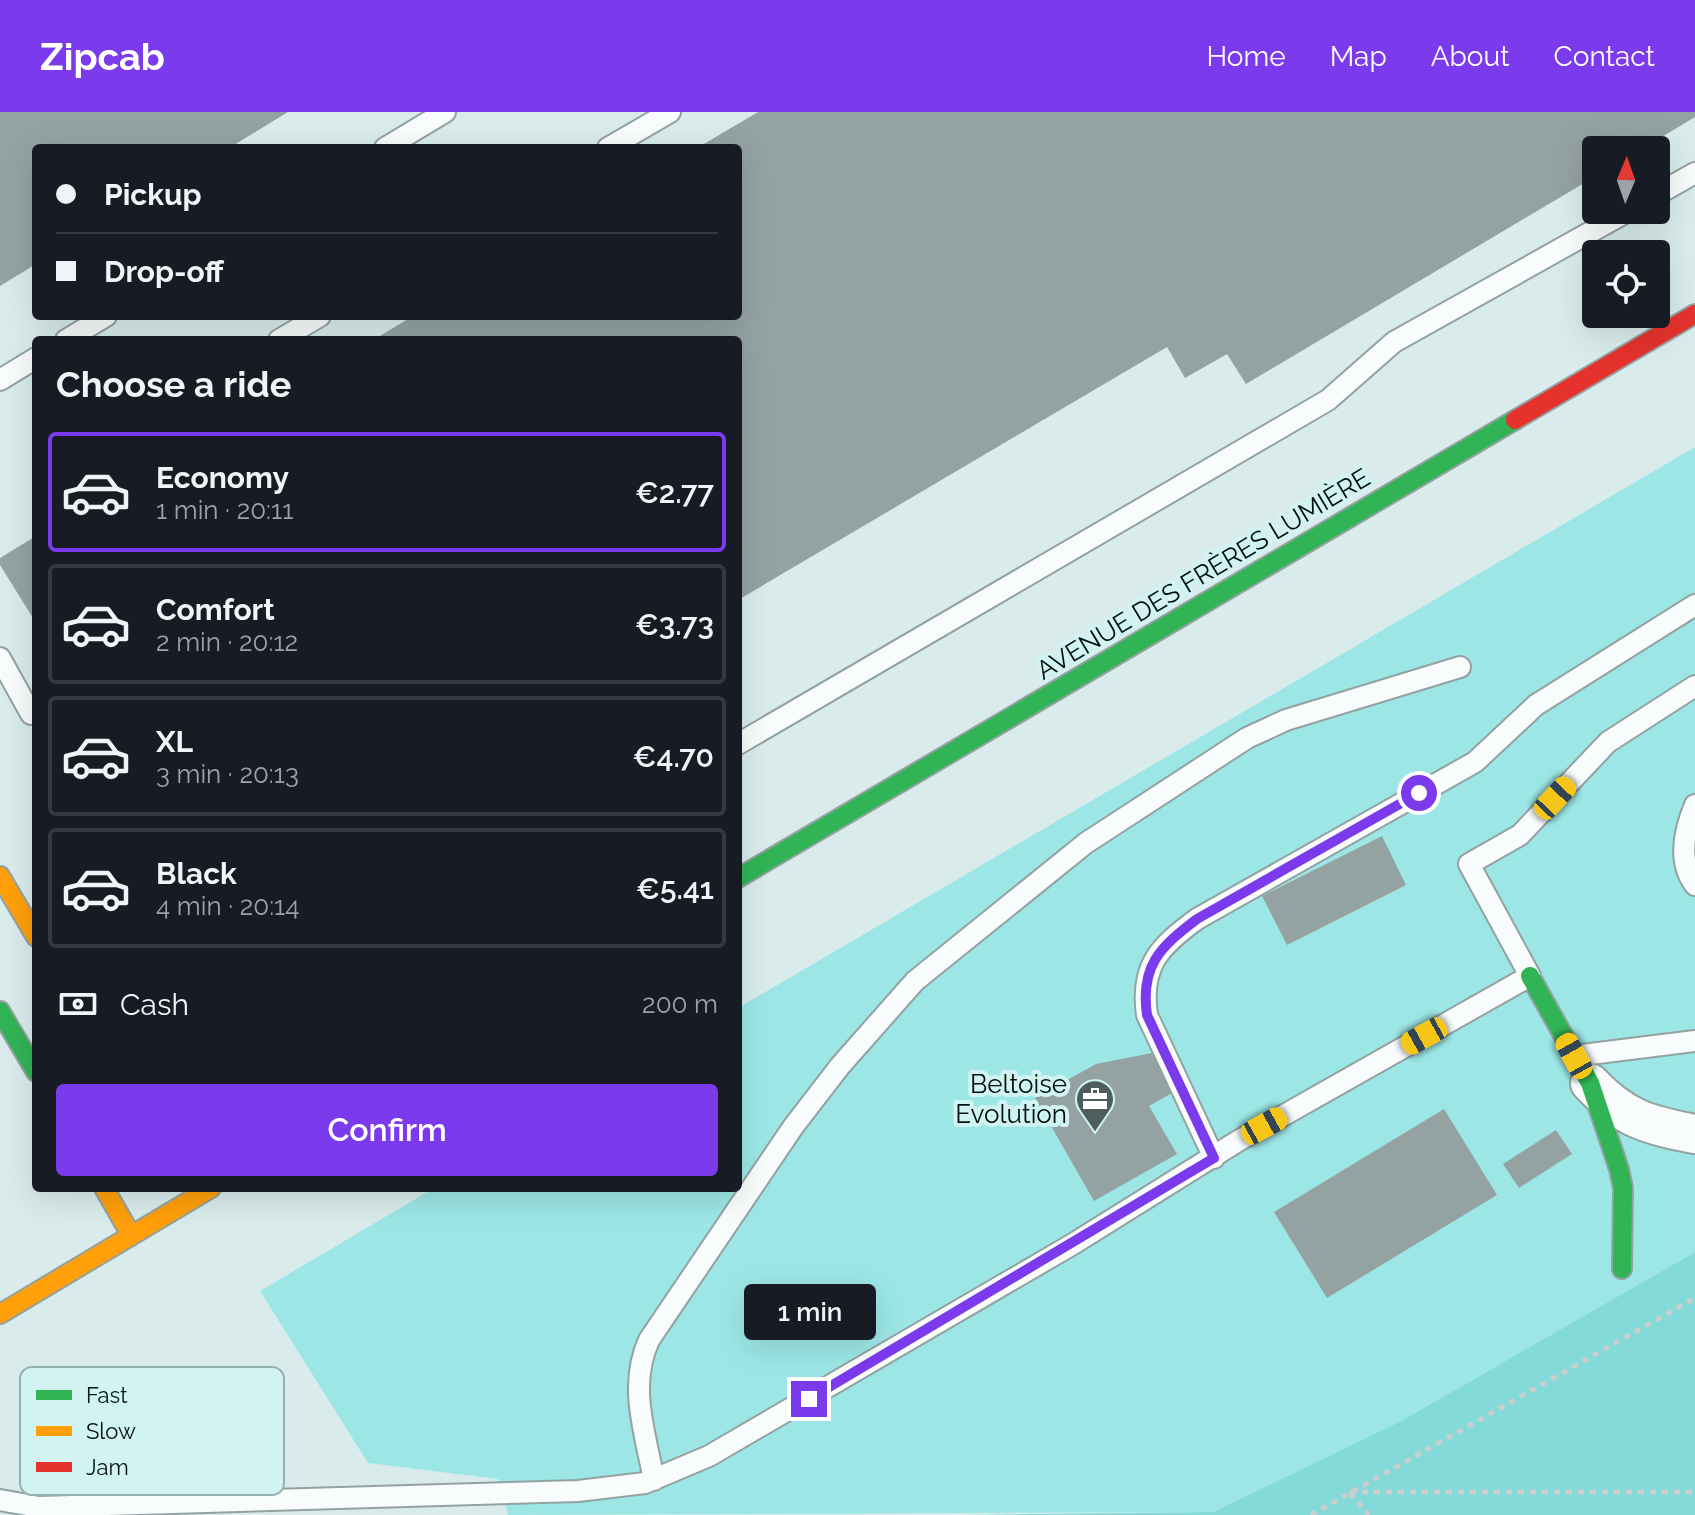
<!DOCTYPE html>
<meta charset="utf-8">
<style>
:root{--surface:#171b24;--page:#20242c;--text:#f1f3f6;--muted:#9ea1a6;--line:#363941;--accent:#7c3aed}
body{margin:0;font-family:Raleway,sans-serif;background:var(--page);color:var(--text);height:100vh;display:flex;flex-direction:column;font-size:30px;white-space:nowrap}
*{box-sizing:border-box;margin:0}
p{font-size:26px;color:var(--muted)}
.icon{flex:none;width:44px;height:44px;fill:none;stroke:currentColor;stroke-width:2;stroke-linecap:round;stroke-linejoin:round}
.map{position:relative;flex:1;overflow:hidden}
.details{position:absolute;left:32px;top:224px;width:710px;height:856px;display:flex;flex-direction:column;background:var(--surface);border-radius:8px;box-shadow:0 8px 32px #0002}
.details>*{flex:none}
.banner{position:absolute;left:32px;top:32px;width:710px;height:176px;border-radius:8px;box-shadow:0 8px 32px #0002;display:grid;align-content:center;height:176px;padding:0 24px;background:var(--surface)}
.needle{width:52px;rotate:2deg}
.tools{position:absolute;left:1582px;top:24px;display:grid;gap:16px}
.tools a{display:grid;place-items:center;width:88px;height:88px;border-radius:8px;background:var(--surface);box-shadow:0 8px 32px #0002;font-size:40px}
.end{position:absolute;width:36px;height:36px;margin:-18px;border:10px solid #7c3aed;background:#fff;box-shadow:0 0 0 4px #fff}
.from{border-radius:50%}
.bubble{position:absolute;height:56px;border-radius:8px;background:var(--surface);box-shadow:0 8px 32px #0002;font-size:26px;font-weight:600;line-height:56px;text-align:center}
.car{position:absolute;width:24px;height:48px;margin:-24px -12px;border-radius:10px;box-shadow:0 0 6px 2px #0007;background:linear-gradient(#f5c518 24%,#345 0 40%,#f5c518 0 76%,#345 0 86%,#f5c518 0)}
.banner b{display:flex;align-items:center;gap:28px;height:76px;font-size:30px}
.banner b+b{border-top:2px solid var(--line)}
.banner i{width:20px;height:20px;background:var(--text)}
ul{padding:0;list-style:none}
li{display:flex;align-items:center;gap:24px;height:120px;margin:0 16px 12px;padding:0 8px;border:4px solid var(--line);border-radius:8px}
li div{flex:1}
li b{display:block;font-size:30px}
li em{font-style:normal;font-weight:600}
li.current{border-color:var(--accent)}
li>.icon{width:72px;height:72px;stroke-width:1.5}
h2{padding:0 24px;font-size:36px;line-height:96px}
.pay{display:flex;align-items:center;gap:20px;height:88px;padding:0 24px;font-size:30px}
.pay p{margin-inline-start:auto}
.action{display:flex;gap:16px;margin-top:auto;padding:16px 24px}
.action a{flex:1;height:92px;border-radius:8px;background:var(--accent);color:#fff;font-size:32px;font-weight:600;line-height:92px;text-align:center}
header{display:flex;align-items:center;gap:48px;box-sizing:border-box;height:112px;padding:0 40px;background:var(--accent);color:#fff}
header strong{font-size:38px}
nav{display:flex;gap:44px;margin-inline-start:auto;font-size:28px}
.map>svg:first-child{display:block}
.green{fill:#9ce7e6}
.forest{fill:#83dad9}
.building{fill:#94a3a2}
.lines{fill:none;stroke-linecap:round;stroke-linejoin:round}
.lane-casing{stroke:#93a2a1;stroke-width:24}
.street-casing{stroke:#93a2a1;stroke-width:42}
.fast-casing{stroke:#93a2a1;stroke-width:22}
.slow-casing{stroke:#93a2a1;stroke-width:22}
.jam-casing{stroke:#93a2a1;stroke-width:22}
.path{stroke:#c9cece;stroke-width:5;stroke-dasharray:6 6;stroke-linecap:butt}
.lane{stroke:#f9fcfc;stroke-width:20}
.street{stroke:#f9fcfc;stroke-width:38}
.fast{stroke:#30b455;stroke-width:18}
.slow{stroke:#ff9f0a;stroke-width:18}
.jam{stroke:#e5322d;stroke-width:18}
.route{stroke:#7c3aed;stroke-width:10}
.labels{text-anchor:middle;stroke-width:8;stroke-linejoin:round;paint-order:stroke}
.street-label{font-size:26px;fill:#04100f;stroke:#d1f4f3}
.poi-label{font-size:26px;fill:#04100f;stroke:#d1f4f3;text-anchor:end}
.key{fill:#d1f4f3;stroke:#94b0af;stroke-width:2}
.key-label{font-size:22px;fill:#04100f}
</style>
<header>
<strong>Zipcab</strong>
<nav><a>Home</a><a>Map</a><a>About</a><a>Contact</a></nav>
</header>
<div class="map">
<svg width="1695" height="1403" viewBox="0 0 1695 1403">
<rect width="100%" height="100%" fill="#d9eceb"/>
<path class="green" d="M1695,335v805l-294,169 -188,91 -705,3 -10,-36 -130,-16 -108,-172 174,-103h304v-180z"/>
<path class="forest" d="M1695,1140v263h-733l251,-3 188,-91z"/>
<path class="building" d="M0,0h288l-59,36h-193v116l-36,22z
M758,0h937v5l-55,33h-44v26l-350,208 -19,-30 -42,24 -18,-31 -429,253v-260h-365l40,-24h325v-168h-41z
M36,424v87l-36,-58v-7z
M1382,724l24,49 -119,60 -25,-49z
M1157,940l22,37 -30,17 28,48 -83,47 -59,-103 61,-34z
M1444,997l53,86 -170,103 -53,-86z
M1556,1018l16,24 -53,34 -16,-24z"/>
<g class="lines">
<g class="lane-casing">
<path id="lane" d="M385,36l60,-36
M608,36l62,-36
M1656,83l39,-22
M66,228l40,-24
M279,228l41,-24
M0,268l36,-22
M0,546l31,56 5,-3
M738,632l590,-344 66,-58 236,-132
M1695,693c-11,26 -18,56 0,80
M1574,944l121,-15
M1214,1046l-67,-143c-7,-49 12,-68 50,-96l278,-157 61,-57 159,-100
M654,1368c-9,-48 -26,-94 -5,-140l144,-213 47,-61 75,-85 171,-138 161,-105 39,-18 174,-53
M0,1388l39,7 539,-16 67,-8 64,-27 364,-212 165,-103 292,-165 -61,-112 51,-29 88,-93 87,-56"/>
</g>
<g class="street-casing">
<path id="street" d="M1590,971c34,36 58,42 105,51"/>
</g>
<g class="fast-casing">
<path id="fast" d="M738,766l777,-458
M1530,864l60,107 29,86 4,19 -1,81
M0,899l36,61"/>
</g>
<g class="slow-casing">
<path id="slow" d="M0,764l36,61
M104,1076l27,47
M0,1202l211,-126"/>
</g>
<g class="jam-casing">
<path id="jam" d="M1515,308l180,-106"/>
</g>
<path class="path" d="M1350,1380h345
M1350,1381l19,22
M1311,1403l384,-217"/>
<use href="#lane" class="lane"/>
<use href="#street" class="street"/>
<use href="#fast" class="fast"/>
<use href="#slow" class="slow"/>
<use href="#jam" class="jam"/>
</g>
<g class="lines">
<path class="route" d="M809,1287l405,-241 -67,-143c-7,-49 13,-68 50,-96l222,-126"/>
</g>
<defs>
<g id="office-pin" transform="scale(2)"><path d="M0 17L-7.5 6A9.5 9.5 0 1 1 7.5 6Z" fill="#4f5d5c" stroke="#d1f4f3"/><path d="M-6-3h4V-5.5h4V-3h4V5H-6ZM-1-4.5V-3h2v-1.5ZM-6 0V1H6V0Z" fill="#fff"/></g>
</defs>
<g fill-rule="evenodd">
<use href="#office-pin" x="1095" y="987"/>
</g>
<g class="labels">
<g class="street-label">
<text transform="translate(1203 462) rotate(-31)" y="9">AVENUE DES FRÈRES LUMIÈRE</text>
</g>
<g class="poi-label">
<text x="1067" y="981">Beltoise<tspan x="1067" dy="30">Evolution</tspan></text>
</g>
</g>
<rect x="20" y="1255" width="264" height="128" rx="12" class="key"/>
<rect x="36" y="1278" width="36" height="10" fill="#30b455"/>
<rect x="36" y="1314" width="36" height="10" fill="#ff9f0a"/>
<rect x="36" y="1350" width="36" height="10" fill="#e5322d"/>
<g class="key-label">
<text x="86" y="1291">Fast</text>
<text x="86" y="1327">Slow</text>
<text x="86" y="1363">Jam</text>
</g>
</svg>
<div class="tools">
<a><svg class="needle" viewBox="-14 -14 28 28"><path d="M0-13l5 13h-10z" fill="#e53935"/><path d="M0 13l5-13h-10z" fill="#9ea1a6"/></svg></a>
<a><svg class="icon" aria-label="locate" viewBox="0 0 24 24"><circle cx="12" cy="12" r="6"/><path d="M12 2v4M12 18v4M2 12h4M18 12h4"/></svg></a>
</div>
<i class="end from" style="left:1419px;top:681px"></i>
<i class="end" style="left:809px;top:1287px"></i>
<div class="bubble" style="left:744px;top:1172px;width:132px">1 min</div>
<i class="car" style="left:1555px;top:686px;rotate:43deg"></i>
<i class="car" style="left:1424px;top:924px;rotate:241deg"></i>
<i class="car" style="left:1574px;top:944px;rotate:331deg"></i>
<i class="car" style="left:1264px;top:1014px;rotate:61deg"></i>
<div class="banner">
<b><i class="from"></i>Pickup</b>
<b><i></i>Drop-off</b>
</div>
<section class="details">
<h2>Choose a ride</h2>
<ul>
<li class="current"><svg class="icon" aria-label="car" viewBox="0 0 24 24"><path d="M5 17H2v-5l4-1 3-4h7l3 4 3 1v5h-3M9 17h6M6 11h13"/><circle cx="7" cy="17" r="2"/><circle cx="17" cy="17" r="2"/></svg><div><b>Economy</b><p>1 min · 20:11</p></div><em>€2.77</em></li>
<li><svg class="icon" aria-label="car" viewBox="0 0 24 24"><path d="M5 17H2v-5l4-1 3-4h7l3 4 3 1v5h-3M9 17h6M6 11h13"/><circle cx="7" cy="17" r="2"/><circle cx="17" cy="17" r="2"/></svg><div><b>Comfort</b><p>2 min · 20:12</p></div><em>€3.73</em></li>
<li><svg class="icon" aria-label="car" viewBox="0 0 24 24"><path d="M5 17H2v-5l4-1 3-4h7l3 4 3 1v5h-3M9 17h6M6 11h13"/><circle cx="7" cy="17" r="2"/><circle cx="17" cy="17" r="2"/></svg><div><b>XL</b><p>3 min · 20:13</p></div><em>€4.70</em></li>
<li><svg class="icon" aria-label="car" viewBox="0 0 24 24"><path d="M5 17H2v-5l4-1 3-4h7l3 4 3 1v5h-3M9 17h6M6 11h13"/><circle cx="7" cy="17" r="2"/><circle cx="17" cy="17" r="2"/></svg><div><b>Black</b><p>4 min · 20:14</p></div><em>€5.41</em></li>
</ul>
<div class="pay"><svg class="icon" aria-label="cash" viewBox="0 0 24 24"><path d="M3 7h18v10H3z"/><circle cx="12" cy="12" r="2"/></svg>Cash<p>200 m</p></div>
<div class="action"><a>Confirm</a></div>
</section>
</div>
